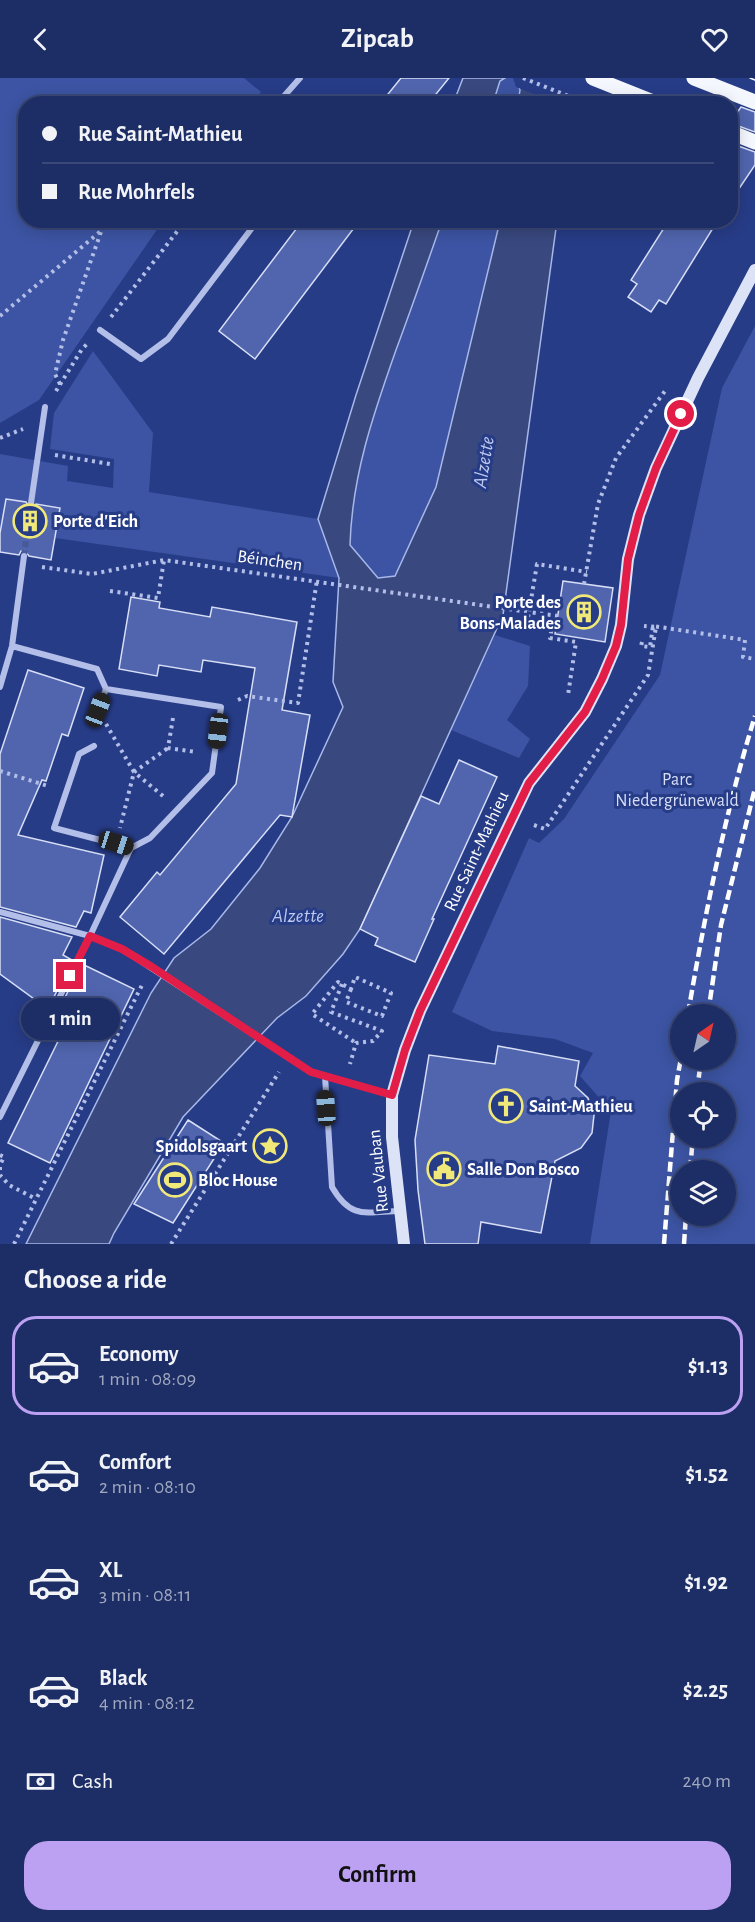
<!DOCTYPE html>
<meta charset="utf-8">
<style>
:root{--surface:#1d2d65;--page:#25356b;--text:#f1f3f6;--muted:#a0a8bf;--line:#3b4979;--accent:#bca0f2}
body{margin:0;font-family:"Alegreya Sans",sans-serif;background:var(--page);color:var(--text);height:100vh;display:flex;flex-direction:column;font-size:22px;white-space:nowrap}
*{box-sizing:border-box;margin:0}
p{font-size:20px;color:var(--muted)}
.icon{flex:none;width:33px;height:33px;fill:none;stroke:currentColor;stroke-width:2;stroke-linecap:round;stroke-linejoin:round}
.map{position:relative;height:1166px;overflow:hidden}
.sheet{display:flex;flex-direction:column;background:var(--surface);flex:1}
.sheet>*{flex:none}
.hud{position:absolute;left:18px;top:18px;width:720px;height:132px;border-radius:24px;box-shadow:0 3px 15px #0003,0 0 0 2px var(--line);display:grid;align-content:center;height:132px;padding:0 24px;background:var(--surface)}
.needle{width:39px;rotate:34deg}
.tools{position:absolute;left:670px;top:926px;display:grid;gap:12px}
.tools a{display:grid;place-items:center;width:66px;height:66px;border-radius:50%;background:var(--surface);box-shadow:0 3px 15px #0003,0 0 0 2px var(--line);font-size:30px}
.end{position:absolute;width:27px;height:27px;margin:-14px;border:8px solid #e11d48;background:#fff;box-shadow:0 0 0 3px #fff}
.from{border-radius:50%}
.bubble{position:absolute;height:42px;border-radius:21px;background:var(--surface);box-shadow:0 3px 15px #0003,0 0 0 2px var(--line);font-size:20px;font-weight:700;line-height:42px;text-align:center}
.car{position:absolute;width:18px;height:36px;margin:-18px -9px;border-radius:8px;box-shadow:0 0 4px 2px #0007;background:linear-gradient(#222 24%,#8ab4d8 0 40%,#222 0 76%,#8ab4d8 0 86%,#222 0)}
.hud b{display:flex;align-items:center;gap:21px;height:57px;font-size:22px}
.hud b+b{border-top:2px solid var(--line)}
.hud i{width:15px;height:15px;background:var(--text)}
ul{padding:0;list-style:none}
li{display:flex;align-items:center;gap:18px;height:99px;margin:0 12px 9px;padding:0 12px;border:3px solid transparent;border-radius:24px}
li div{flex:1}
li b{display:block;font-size:22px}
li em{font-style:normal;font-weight:700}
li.current{border-color:var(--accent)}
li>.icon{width:54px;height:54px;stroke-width:1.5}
h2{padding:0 24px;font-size:27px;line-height:72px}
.pay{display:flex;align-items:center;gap:15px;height:66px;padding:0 24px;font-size:22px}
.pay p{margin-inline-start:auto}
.primary-button{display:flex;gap:12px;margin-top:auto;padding:12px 24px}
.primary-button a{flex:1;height:69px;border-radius:24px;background:var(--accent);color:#111;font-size:24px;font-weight:700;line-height:69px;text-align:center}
header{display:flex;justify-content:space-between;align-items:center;height:78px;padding:0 24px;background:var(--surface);font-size:27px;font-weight:700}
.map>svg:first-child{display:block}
.green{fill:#3c54a3;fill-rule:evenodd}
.water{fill:#39487f;stroke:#a8b8e9;stroke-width:1.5}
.pier{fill:#273c87}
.building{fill:#5065ae;stroke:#d7def6;stroke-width:1.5}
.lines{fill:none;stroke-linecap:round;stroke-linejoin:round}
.minor-tunnel{stroke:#475999;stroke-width:6;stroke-dasharray:6 3;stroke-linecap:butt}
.path{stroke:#b3bfe8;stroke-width:4;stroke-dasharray:3 4.5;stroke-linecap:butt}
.minor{stroke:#b3bfe8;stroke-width:6}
.secondary{stroke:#dde3f7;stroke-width:12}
.primary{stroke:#f5f7fe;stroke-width:15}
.tram{stroke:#fff;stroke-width:1.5}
.rail{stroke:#fff;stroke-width:4.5;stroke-dasharray:10 4.5;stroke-linecap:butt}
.route{stroke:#e11d48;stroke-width:8}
.labels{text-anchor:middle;stroke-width:6;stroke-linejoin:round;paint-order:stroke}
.poi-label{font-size:18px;font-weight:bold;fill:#fff;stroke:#273c87;text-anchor:start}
.street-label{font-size:18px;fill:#fff;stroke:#273c87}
.park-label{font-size:18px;fill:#d7def6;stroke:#273c87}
.water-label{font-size:20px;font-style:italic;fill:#bfcaef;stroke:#273c87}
</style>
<header><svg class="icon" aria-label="back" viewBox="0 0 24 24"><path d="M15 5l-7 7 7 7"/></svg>Zipcab<svg class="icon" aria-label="heart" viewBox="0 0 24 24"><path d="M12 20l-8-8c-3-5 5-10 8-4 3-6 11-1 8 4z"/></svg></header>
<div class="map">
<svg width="755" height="1166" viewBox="0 0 755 1166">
<rect width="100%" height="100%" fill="#273c87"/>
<path class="green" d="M0,0h244l17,14 -10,12h-225v116l137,1 -124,179 -39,23z
M505,0h11l4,12 -2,13 -25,1 7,-23z
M442,143h58l-64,266 -41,90 -17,1 -28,-33c2,-69 23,-130 46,-195 16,-43 31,-86 46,-129z
M755,248v918h-165l21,-133 -31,-35 13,-23 -38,-14 -63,-8 -40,-19 77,-174 10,5 25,-24 96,-144 62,-287zM681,936h45v45h-45zM681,1014h45v45h-45zM681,1092h45v45h-45z
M93,273l60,82 -4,59 169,27 21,59 -284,-40 5,-30 -54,-9 -6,34v-79l68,12 -1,15 46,7 1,-29 -64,-10 4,-36z
M495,557l35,11 -2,40 -21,34 23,19 -11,19 -68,-28z"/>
<path class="water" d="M463,0h42l-5,3 -7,22 -40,1z
M516,0l50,25h-48l2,-13z
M414,143h28c-15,43 -30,86 -46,129 -23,65 -44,126 -46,195l28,33 17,-2 41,-89 64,-266h57l-54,394 -143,314 -17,25 -37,42 -29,22 -94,99 -69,116 -5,11h-83l125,-251 23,-35 37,-29 49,-61 32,-51 51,-110 -10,-25 6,-104 -21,-59 38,-124z"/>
<path class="pier" d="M513,0h61l-5,26 -11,-1 -42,-16z"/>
<path class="building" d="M401,0h48l-21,26h-48z
M741,29l14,5v20l-25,-9z
M730,65l25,9v13l-25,37z
M303,142h57l-105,139 -36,-28z
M669,142h49l-52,84 -7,-4 -8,12 -23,-15 9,-13 -6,-4z
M6,421l20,3 4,6h3l3,-4 24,4 -9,52 -22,-4 -4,-5h-4l-2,4 -19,-3v-19z
M563,503l50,7 -8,54 -50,-8z
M131,519l29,5 -1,6 51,9 2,-10 85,15 -15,88 28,5 -18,102 -12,-2 -116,139 -44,-37 37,-45 3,3 76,-91 19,-116 -52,-8 -2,12 -42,-7 -2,11 -38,-7z
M28,592l56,18 -16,48 -6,-2 -16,47 -4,-1 -24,55 86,20 -13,58 -7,-2 -8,16 -76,-20v-153z
M459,682l38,17 -65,142h2l-19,43 -40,-17 3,-7 -18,-9 61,-133 18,8z
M0,839l72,20 -9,18 9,5 -24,49 -48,-35z
M82,886l52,25 -84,174 -42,-20 59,-120 -11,-8z
M498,968l81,15 -4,25 13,12 6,17 -2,18 -11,15 -26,13 -14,72 -60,-11 -3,22h-53l-7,-54 -3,-50 14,-85 66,9z
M188,1042l36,23 -51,80 -39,-19z"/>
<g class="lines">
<path class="minor-tunnel" d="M24,478l7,-53"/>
<path class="path" d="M523,0l58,23
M0,238l102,-86
M111,239l75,-97
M60,306l-5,-10 8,-34 39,-111 12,-9
M56,313l26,-42 6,-6
M0,360l23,-9
M55,377l55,9
M42,489l50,7 72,-14 365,52 -2,11 25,4 -2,11 26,4 -8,53
M584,506l14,-80 18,-46 49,-67
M110,513l48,7 6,-38
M558,538l-29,-4 8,-48 50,8
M642,564l-1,4 9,1 3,-21 92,14 -2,17 12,2
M238,622l9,-4 51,7 19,-123
M173,640l-5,30 28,4
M106,646l28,48 -14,56
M0,693l48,15
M163,718l-29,-24 34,-24
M534,747l11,4 103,-154 8,-48 -12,-1
M342,906l-11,28 51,19 -9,10 -17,2 -6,21
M351,911l-5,13 36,14 9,-23 -36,-16 -4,12 -13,-7 -26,32 44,29
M0,1077l4,2 -4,8
M0,1089v8l9,10 27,14
M14,1166l129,-261
M171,1166l108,-172"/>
<path class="minor" d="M278,25l22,-25
M100,252l41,29 27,-20 90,-119
M31,425l14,-96
M12,568l85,23 9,20 -8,20
M0,609l12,-41 12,-90
M94,668l-15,8 -25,74 77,20
M0,834l90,24 32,13 189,123 81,23
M325,998l7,111c19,33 34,25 68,24
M0,1039l90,-181 41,-88 19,-10 62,-65 9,-66 -115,-18"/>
<path class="secondary" d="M404,1166l-12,-107v-42l13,-45 15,-39 109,-228 56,-71 17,-33 14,-33 5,-21 7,-66 11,-44 17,-47 42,-90 57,-108"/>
<path class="primary" d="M593,0l65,26
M694,0l61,24
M730,54l25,10"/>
<path class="tram" d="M750,0l5,2"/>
<path class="rail" d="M688,936c17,-100 37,-201 67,-298
M708,936l13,-89 34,-137
M697,1014l4,-33
M690,1092l3,-33
M664,1166l13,-164 4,-22
M684,1166l2,-29"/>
</g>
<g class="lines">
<path class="route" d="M70,898l20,-40 32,13 30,18 159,105 81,23 13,-45 15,-39 109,-228 56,-71 17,-33 14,-33 5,-21 7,-66 11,-44 17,-47 25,-54"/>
</g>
<defs>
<g id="building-ring" transform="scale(1.725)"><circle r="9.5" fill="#273c87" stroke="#f0e879" stroke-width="1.5"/><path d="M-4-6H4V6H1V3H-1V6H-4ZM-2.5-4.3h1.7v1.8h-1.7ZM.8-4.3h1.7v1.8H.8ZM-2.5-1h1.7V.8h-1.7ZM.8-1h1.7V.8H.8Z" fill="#f0e879"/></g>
<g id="church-ring" transform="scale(1.725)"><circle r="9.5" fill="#273c87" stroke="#f0e879" stroke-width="1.5"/><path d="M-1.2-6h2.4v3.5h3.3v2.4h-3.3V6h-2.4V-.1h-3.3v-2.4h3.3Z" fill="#f0e879"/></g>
<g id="sight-ring" transform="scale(1.725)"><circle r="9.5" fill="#273c87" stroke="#f0e879" stroke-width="1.5"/><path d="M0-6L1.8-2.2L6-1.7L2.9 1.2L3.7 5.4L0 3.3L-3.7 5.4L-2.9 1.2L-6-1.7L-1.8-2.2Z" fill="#f0e879"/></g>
<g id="civic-ring" transform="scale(1.725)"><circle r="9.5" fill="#273c87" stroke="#f0e879" stroke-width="1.5"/><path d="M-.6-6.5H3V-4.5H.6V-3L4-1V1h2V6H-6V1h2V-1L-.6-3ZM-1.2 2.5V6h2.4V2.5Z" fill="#f0e879"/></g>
<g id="stadium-ring" transform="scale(1.725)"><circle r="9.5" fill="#273c87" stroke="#f0e879" stroke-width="1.5"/><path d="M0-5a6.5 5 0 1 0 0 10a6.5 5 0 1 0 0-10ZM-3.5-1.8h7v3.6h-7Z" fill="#f0e879"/></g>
</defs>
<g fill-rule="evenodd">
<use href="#building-ring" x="30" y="443"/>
<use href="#building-ring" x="584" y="534"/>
<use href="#church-ring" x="506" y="1028"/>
<use href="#sight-ring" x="270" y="1068"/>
<use href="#civic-ring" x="444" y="1091"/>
<use href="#stadium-ring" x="175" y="1102"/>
</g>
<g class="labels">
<g class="poi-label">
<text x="53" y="449">Porte d'Eich</text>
<text x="561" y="530" text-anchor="end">Porte des<tspan x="561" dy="21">Bons-Malades</tspan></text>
<text x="529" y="1034">Saint-Mathieu</text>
<text x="247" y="1074" text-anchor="end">Spidolsgaart</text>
<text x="467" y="1097">Salle Don Bosco</text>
<text x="198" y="1108">Bloc House</text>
</g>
<g class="street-label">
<text transform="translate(270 482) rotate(8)" y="6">Béinchen</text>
<text transform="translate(476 773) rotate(-65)" y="6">Rue Saint-Mathieu</text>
<text transform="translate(378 1093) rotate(-96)" y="6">Rue Vauban</text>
</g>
<g class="park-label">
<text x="677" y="707">Parc<tspan x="677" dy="21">Niedergrünewald</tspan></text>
</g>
<g class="water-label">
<text transform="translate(483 384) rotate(-81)" y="7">Alzette</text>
<text x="298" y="844">Alzette</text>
</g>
</g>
</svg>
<div class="tools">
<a><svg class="needle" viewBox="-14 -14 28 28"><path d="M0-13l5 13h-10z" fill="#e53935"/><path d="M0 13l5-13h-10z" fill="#a0a8bf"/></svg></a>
<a><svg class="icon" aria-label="locate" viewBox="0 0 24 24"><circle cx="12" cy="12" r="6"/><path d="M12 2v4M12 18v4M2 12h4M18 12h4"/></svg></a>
<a><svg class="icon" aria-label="layers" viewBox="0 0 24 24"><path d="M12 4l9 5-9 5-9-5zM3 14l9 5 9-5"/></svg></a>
</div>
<i class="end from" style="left:681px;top:336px"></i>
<i class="end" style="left:70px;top:898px"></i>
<div class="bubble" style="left:21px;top:920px;width:99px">1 min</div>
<i class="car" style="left:98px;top:632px;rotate:21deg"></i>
<i class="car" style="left:218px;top:653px;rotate:187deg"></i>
<i class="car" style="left:116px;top:765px;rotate:108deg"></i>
<i class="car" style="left:326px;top:1030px;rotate:356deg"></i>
<div class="hud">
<b><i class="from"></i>Rue Saint-Mathieu</b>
<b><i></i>Rue Mohrfels</b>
</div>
</div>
<section class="sheet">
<h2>Choose a ride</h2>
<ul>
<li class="current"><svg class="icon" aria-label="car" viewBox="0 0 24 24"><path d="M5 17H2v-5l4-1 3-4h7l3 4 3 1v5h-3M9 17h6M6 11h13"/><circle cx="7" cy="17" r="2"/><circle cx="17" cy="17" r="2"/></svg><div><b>Economy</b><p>1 min · 08:09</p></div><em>$1.13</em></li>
<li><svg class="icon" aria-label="car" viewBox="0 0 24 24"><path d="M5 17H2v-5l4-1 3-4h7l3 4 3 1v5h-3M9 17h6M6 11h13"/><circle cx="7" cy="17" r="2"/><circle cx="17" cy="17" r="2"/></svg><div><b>Comfort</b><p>2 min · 08:10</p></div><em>$1.52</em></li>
<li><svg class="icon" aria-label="car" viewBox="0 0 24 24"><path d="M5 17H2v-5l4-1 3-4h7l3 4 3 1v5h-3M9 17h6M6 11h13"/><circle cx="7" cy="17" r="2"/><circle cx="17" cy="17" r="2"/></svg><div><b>XL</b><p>3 min · 08:11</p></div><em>$1.92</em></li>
<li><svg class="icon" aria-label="car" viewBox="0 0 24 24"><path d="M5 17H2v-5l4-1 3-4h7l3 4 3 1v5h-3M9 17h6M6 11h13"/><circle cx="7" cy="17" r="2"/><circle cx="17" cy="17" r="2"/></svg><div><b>Black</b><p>4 min · 08:12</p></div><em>$2.25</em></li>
</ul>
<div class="pay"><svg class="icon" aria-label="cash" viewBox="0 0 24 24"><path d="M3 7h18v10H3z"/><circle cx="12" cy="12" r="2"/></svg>Cash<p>240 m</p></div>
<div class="primary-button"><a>Confirm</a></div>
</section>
